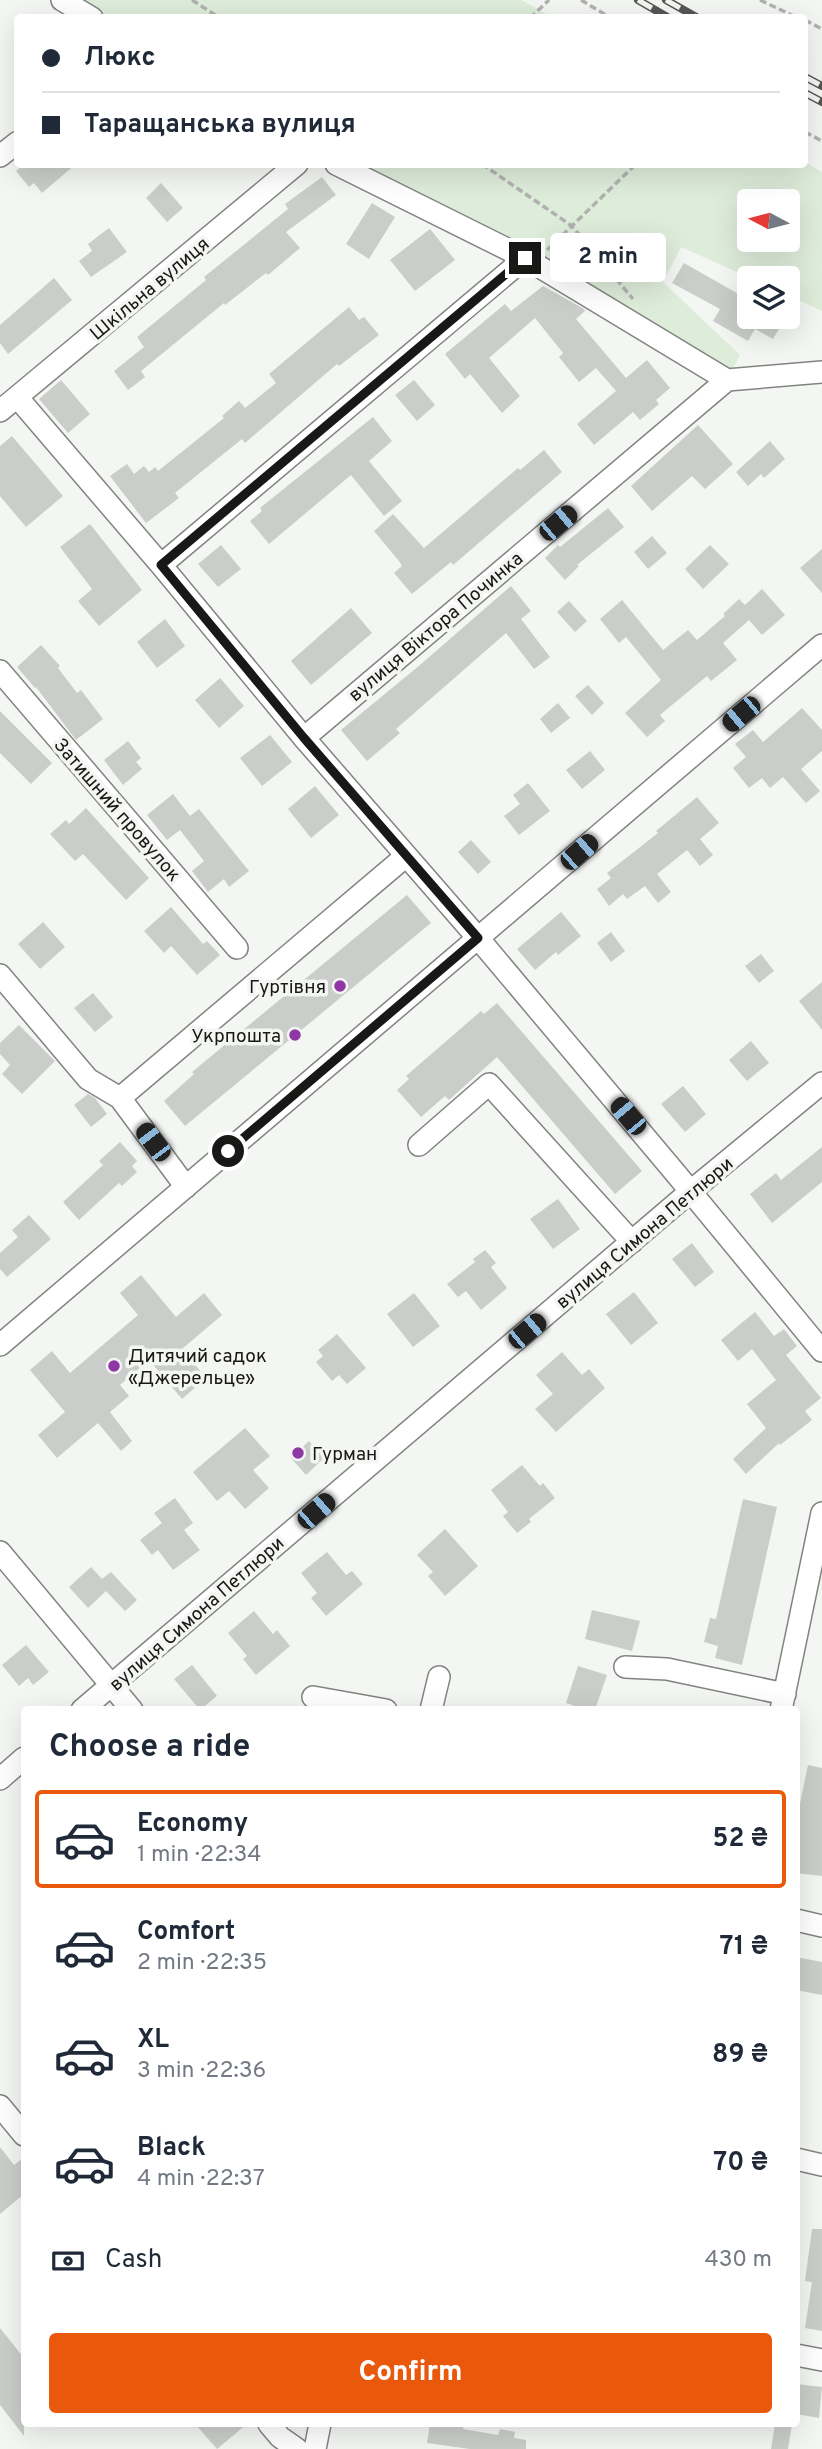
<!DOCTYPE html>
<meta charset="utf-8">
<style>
:root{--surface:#fff;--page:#f6f6f7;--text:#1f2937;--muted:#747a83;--line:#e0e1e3;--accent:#ea580c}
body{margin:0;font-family:Overpass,sans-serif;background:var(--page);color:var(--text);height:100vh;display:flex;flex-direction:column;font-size:26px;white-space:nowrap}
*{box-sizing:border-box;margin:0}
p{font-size:23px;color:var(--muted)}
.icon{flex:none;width:38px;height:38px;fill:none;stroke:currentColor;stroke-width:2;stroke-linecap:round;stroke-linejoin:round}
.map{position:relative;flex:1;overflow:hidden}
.details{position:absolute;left:21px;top:1706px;width:779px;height:721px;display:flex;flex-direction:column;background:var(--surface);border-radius:7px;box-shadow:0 7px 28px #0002}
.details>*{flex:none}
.top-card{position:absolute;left:14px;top:14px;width:794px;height:154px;border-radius:7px;box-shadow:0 7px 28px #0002;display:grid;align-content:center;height:154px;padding:0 28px;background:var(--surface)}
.needle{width:46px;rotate:277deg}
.fabs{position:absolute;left:737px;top:189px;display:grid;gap:14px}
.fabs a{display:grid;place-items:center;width:63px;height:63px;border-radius:7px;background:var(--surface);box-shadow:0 7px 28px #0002;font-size:35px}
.end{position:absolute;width:32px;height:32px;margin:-16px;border:9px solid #181817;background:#fff;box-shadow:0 0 0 4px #fff}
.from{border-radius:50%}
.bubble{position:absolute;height:49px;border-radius:7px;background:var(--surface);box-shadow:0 7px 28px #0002;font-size:23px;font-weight:700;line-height:49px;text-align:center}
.car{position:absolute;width:21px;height:42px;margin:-21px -10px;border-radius:9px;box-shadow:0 0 5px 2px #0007;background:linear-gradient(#222 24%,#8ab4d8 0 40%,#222 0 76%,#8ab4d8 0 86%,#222 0)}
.top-card b{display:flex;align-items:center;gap:24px;height:66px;font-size:26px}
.top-card b+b{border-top:2px solid var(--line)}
.top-card i{width:18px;height:18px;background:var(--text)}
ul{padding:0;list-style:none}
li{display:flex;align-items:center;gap:21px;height:98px;margin:0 14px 10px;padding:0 14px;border:4px solid transparent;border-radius:7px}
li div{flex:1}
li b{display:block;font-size:26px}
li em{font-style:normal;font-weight:700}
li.selected{border-color:var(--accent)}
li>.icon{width:63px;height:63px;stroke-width:1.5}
h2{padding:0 28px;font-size:32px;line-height:84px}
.pay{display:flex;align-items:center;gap:18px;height:77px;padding:0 28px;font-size:26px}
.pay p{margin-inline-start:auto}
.cta{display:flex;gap:14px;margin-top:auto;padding:14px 28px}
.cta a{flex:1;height:80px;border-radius:7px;background:var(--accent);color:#fff;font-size:28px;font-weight:700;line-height:80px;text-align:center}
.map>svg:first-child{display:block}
.green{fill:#deecda;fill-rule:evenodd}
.building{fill:#cacdca}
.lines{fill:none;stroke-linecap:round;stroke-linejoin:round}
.minor-casing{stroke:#828481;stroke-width:24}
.path{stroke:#b1b2b0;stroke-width:3.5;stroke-dasharray:7 3.5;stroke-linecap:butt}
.minor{stroke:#fff;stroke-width:21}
.rail-casing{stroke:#565655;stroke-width:8}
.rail{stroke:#f4f6f3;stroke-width:5;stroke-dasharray:16;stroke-linecap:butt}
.route{stroke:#181817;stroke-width:9}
.poi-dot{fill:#8e37a5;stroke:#f4f6f3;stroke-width:2.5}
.labels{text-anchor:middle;stroke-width:7;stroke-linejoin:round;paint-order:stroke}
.street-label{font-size:19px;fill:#181817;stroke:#f4f6f3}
.poi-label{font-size:19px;fill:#181817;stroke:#f4f6f3;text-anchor:end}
</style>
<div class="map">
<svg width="822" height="2449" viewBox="0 0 822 2449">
<rect width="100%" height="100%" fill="#f4f6f3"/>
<path class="green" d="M64,0h457l31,17 -458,1z
M805,162l17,10v139l-34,-16v-17h-38l-69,-31 -18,35 77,73 -13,25 -376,-215 454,-1zM749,201h39v39h-39z"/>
<path class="building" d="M24,164h52l-34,29 -8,-10 -5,4 -13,-16z
M322,177l14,18 -50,37 14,16 -32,27 -2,-2 -41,32 -1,-2 -83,68 4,6 -17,13 -14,-19 30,-24 -7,-10 69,-57 -2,-3 84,-68 -3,-5z
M161,183l22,25 -16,14 -21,-24z
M372,203l23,14 -26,42 -23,-15z
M109,228l18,24 -36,25 -12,-16 13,-10 -4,-7z
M430,229l25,31 -40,31 -25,-31z
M684,263l65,37v17h37l-13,22 -18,-10 -7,12 -35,-20 7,-12 -48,-26z
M54,278l18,22 -64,54 -8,-11v-18z
M543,286l41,23 1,2 -9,8 50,59 21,-18 23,28 -14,12 3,4 -19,16 -7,-8 -39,33 -17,-21 39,-33 -20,-23 -17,14 -20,-25 4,-4 -28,-35 -46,40 31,38 -18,17 -32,-39 -5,5 -20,-25 60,-50 6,7z
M349,307l10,13 5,-3 15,18 -40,31 -2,-2 -92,79 -3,-4 -67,54 4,5 -33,25 -36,-47 17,-12 7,10 10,-8 5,6 6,-5 3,4 66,-53 -2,-2 17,-15 6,7 31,-25 -7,-9z
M61,380l29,34 -22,19 -29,-34z
M414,380l21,25 -18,16 -22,-26z
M373,417l19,24 -23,20 33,40 -18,15 -33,-41 -82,69 -19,-23 12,-10 -2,-3z
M698,425l35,39 -28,25 -13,-13 -40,35 -21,-25z
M12,436l51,60 -37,31 -26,-31v-50z
M770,441l15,18 -21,19 -3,-4 -13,12 -12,-14z
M544,450l18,22 -109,93 -2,-3 -39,32 -18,-21 8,-7 -3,-5 -25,-30 19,-17 31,34 94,-80 2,2z
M608,508l16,19 -47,38 2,1 -14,14 -20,-22 13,-13 2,2z
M90,524l52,66 -43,36 -21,-25 14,-12 -32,-42z
M652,536l15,17 -19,16 -14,-17z
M221,545l20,24 -23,18 -20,-23z
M710,545l19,19 -26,25 -18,-20z
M822,549v44l-22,-25z
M511,586l20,25 -10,8 29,38 -16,12 -28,-36 -110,96 4,4 -33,28 -26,-31 79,-65z
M762,589l23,26 -23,20 -13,-15 -26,23 14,17 -26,21 -4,-5 -47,39 5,6 -18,16 -22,-24 36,-33 -35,-43 -7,6 -19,-24 22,-19 41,50 25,-20 9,10 28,-24 -2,-2 16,-15 6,6z
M569,601l18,20 -12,11 -18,-20z
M351,608l21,25 -61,52 -20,-24z
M165,619l20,27 -28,22 -20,-26z
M41,645l19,21 -2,2 19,25 4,-3 22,29 -27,21 -40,-53 -1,1 -18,-21z
M220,678l24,28 -25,22 -24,-28z
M588,685l16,18 -12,12 -17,-19z
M558,703l12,15 -19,15 -11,-14z
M802,708l20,22v21l-21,18 19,22 -14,12 -23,-26 -13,11 -8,-10 -13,10 -16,-20 13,-11 -11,-13 18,-14 10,12z
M0,711l52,52 -21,21 -31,-31z
M270,735l22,27 -30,24 -22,-28z
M128,741l13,17 -5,4 6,7 -19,16 -19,-25z
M590,751l15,19 -23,19 -16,-19z
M528,783l22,28 -31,24 -15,-19 16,-12 -7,-9z
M315,786l24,29 -28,23 -23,-29z
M173,794l17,22 9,-7 50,62 -20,16 -5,-8 -16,13 -16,-21 12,-10 -24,-31 -13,10 -20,-25z
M697,797l22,26 -19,16 13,16 -13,11 -13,-16 -30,24 14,18 -13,11 -13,-17 -18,13 -4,-5 -14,12 -12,-17 14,-11 -4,-5 51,-40 -2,-2z
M86,808l63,70 -23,22 -43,-46 -8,7 -25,-27 16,-14 3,4z
M471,840l20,22 -13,12 -20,-22z
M407,895l24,28 -246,203 -21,-25 30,-27 -2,-2z
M171,907l32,37 4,-3 13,14 -23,20 -26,-29 -7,7 -20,-22z
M561,912l20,24 -23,19 -2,-3 -21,18 -18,-21z
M43,922l22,25 -25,22 -22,-25z
M611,932l14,19 -14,11 -14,-19z
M761,954l13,17 -15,12 -14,-17z
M822,982v48l-23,-29z
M93,993l20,24 -18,15 -21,-24z
M497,1003l145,168 -27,23 -118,-137 -48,43 -4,-4 -24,21 -24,-27 12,-11 -3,-3 75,-65 3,3z
M19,1025l36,36 -33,33 -20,-20 8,-9 -10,-11v-11z
M751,1041l18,22 -22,18 -18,-21z
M683,1086l23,28 -21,18 -24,-28z
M88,1094l7,4 12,16 -16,13 -17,-22z
M120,1142l17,19 -5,5 5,6 -15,14 -3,-3 -40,37 -16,-18 40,-37 -4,-4z
M822,1147v35l-50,41 -22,-29 26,-21 5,7z
M558,1199l22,30 -27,20 -23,-30z
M29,1215l22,24 -44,38 -7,-8v-16l18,-16 -6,-7z
M692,1243l22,29 -19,15 -23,-28z
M485,1250l11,13 -5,4 16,21 -26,22 -15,-19 -8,6 -11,-13 28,-22 -2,-3z
M141,1275l35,42 28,-24 18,22 -40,34 24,29 -24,21 -33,-39 -29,25 9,11 -19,16 22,29 -11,10 -23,-28 -41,35 -19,-23 27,-23 -35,-42 22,-19 18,22 68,-58 -18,-22z
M634,1292l24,31 -27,22 -25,-31z
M414,1293l26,33 -27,21 -26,-33z
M755,1312l19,24 10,-7 13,17 -11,9 35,43 -16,13 7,9 -32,25 -1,-2 -33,31 -13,-15 33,-31 -19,-24 29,-24 -24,-31 -14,12 -17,-21z
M337,1334l29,34 -19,16 -8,-9 -7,6 -16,-19 7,-6 -5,-6z
M562,1352l20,23 7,-6 16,19 -49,44 -21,-23 18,-15 -17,-19z
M245,1428l25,28 -17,14 16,18 -24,21 -16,-18 -12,10 -24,-29z
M309,1441l15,17 -18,17 -15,-17z
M522,1465l18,21 3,-3 12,15 -26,21 2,3 -14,11 -14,-17 5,-4 -17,-22z
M175,1498l18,25 -9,7 16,20 -27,20 -15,-20 -6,5 -12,-15 22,-17 -8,-10z
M743,1499l34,8 -35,158 -27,-7 3,-12 -14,-4 6,-24 6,1z
M445,1529l33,37 -33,30 -17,-20 5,-4 -16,-17z
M327,1552l19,23 6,-4 11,13 -37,32 -15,-18 6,-5 -16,-20z
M91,1567l11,12 9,-7 26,28 -12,11 -19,-20 -18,17 -19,-21z
M592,1610l48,11 -8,30 -47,-12z
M254,1611l19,23 4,-4 13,16 -34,29 -13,-16 4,-3 -19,-23z
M26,1645l23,27 -16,13 -5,-7 -9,8 -17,-21z
M192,1665l25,31 -17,14 -26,-31z
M578,1666l29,9 -12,35h-9l-20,-7z
M808,1765l14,3v108l-26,-3v-50z
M796,1957l26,5v33l-26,-5z
M0,2147l14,18 10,-8v37l-24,20z
M812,2229h10v102l-17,-3 7,-46 -7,-1z
M0,2328l24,30v78l-24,-31z
M796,2384l26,3 -3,31 -23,-4z
M195,2424h52l-30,25z
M430,2424h34l-1,5 35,6 2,-6 15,3 -1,6 12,2v9h-56l-43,-6z
M775,2424h17l-4,25h-17z"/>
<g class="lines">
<g class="minor-casing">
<path id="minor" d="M62,0l30,18
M0,156l18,-14
M336,164l189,94 202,122 95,-8
M17,397l144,168 143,173 174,200 199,237 145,176
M0,411l297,-247
M161,565l364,-307
M0,671l237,277
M304,738l423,-358
M0,975l88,104 32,19 66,89
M120,1098l286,-242
M419,1145l70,-61 143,158
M0,1345l822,-700
M0,1552l132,158
M625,1667l42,2 118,25
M313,1697l73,13
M82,1710l609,-519 131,-108
M431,1710l8,-33
M781,1710l41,-197
M0,1779l24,-21
M796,1920l26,6
M0,2106l24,29
M796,2159l26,6
M796,2355l26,5
M269,2424l11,13 17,12
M315,2449l5,-25"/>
</g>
<path class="path" d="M192,0l28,18
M581,0l30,18
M760,0l38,18
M530,18l19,-18
M805,20l17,9
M805,132l17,9
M482,164l90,62 61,73
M547,250l89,-86"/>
<use href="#minor" class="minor"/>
<g class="rail-casing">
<path id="rail" d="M638,0l31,18
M666,0l32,18
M805,77l17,9
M805,93l17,9"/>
</g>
<use href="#rail" class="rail"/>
</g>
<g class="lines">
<path class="route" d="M228,1151l250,-213 -174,-200 -143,-173 364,-307"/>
</g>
<g class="poi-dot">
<circle cx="340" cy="986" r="7"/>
<circle cx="295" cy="1035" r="7"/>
<circle cx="114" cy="1366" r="7"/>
<circle cx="298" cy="1453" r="7"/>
</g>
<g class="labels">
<g class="street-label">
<text transform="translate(149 288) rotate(-40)" y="7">Шкільна вулиця</text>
<text transform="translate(435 626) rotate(-40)" y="7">вулиця Віктора Починка</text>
<text transform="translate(118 809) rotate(49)" y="7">Затишний провулок</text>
<text transform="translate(644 1232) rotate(-40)" y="7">вулиця Симона Петлюри</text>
<text transform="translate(196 1613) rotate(-41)" y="7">вулиця Симона Петлюри</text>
</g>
<g class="poi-label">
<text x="326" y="993">Гуртівня</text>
<text x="281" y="1042">Укрпошта</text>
<text x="128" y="1362" text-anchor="start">Дитячий садок<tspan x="128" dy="22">«Джерельце»</tspan></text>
<text x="312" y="1460" text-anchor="start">Гурман</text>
</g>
</g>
</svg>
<div class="fabs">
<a><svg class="needle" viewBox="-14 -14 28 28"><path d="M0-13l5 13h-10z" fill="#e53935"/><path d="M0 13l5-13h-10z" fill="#747a83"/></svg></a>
<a><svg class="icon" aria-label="layers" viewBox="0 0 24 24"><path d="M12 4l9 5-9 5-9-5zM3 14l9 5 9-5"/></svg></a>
</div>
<i class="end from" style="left:228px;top:1151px"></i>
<i class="end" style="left:525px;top:258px"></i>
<div class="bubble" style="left:550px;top:233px;width:116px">2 min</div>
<i class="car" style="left:558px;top:523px;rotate:50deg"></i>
<i class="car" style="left:741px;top:714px;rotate:230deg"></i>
<i class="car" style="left:579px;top:852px;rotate:49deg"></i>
<i class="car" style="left:628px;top:1116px;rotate:320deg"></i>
<i class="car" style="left:153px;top:1142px;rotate:323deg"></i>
<i class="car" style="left:527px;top:1331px;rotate:50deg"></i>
<i class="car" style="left:316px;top:1511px;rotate:49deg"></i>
<div class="top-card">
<b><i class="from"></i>Люкс</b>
<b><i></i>Таращанська вулиця</b>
</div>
<section class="details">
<h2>Choose a ride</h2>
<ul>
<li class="selected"><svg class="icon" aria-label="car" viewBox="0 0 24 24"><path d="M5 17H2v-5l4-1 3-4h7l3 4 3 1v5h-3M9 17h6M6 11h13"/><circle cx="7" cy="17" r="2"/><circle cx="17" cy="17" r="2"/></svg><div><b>Economy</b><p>1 min · 22:34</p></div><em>52 ₴</em></li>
<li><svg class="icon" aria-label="car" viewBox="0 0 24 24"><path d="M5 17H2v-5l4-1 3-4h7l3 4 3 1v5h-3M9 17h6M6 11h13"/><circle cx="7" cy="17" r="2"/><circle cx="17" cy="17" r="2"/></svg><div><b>Comfort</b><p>2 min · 22:35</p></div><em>71 ₴</em></li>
<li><svg class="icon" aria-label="car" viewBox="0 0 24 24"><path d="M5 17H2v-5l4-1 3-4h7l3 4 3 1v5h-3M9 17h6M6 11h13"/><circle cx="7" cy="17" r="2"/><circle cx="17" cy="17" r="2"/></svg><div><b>XL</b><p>3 min · 22:36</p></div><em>89 ₴</em></li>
<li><svg class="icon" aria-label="car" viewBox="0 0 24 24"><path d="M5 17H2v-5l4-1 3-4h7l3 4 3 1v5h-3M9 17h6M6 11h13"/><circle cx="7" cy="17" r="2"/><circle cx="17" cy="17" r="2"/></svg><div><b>Black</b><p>4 min · 22:37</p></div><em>70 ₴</em></li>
</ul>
<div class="pay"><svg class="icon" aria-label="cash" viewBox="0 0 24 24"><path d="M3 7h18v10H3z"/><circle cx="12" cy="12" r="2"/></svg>Cash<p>430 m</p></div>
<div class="cta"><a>Confirm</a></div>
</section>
</div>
